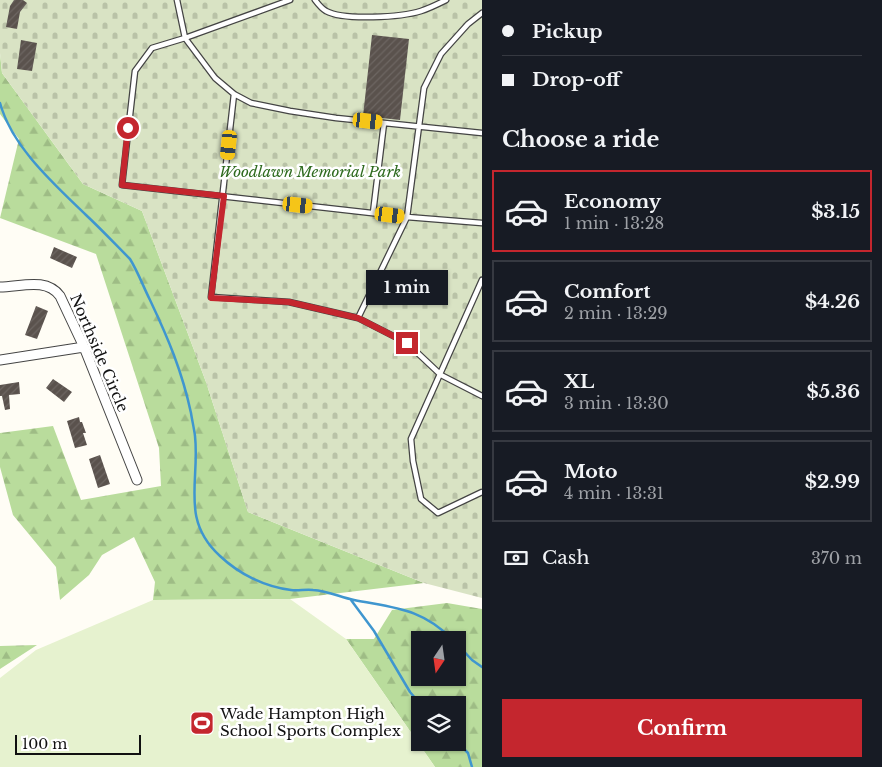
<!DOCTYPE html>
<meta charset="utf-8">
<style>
:root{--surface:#171b24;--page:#20242c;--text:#f1f3f6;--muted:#9ea1a6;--line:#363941;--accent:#c4262e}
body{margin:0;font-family:"Libre Baskerville",serif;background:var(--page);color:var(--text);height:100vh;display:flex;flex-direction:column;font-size:19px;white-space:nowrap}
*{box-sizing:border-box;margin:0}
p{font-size:16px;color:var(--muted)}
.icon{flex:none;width:28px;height:28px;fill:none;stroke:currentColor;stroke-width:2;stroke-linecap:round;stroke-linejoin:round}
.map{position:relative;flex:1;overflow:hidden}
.sheet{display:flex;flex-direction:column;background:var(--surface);width:400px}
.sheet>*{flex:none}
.guide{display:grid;align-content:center;height:110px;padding:0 20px;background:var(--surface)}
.needle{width:32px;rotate:193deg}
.tools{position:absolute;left:411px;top:631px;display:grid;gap:10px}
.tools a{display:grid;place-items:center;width:55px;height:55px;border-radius:0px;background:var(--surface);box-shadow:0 1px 4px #0004;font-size:25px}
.scale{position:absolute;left:15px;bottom:12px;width:126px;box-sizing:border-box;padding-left:5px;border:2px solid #111;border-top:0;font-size:14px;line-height:18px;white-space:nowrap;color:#111;-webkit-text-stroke:4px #fff;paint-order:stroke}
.end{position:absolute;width:22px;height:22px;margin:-11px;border:6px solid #c4262e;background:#fff;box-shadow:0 0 0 2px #fff}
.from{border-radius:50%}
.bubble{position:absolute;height:35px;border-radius:0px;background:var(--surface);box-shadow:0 1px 4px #0004;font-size:16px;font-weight:700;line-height:35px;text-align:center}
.car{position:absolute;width:15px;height:30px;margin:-15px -8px;border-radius:6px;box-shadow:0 0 4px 1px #0007;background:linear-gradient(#f5c518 24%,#345 0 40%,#f5c518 0 76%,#345 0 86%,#f5c518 0)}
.guide b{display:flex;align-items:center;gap:18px;height:48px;font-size:19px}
.guide b+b{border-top:1px solid var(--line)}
.guide i{width:12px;height:12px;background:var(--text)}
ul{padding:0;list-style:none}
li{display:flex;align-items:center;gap:15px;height:82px;margin:0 10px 8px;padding:0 10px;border:2px solid var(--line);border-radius:0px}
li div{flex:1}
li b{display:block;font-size:19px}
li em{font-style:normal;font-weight:700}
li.selected{border-color:var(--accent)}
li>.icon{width:45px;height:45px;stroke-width:1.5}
h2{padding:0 20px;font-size:22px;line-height:60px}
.pay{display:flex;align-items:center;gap:12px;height:55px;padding:0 20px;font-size:19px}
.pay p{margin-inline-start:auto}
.cta{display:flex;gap:10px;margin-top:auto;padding:10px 20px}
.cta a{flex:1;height:58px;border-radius:0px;background:var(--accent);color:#fff;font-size:20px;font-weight:700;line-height:58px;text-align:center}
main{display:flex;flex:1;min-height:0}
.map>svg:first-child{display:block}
.forest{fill:url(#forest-firs);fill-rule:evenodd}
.cemetery{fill:url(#cemetery-stones)}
.pitch{fill:#e6f2cf}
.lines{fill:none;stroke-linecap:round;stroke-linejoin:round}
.stream{stroke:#3f96cf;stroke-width:2.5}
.building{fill:url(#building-hatch)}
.lane-casing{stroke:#444;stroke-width:7}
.street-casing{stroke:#444;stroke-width:11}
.lane{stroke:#fff;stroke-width:4.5}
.street{stroke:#fff;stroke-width:9}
.route{stroke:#c4262e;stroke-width:6}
.labels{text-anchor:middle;stroke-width:5;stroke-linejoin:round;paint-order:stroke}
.park-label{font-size:15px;font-style:italic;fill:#2f6b1f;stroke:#fff}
.street-label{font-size:15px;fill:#111;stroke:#fff}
.poi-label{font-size:15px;fill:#111;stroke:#fff;text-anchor:start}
</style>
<main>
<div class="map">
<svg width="482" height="767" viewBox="0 0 482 767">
<defs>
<pattern id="forest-firs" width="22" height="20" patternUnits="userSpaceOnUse" patternTransform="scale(1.25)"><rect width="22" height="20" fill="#b9dc9c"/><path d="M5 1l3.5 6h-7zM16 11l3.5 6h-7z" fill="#9ebc85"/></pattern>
<pattern id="cemetery-stones" width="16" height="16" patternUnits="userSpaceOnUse" patternTransform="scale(1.25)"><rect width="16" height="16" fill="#d9e3c4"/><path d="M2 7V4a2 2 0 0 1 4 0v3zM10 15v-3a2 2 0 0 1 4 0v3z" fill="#b9c2a7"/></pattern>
<pattern id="building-hatch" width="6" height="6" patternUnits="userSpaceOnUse" patternTransform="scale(1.25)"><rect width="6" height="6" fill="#5a524d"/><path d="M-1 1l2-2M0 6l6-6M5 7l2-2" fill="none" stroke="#6d6662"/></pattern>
</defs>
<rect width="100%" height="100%" fill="#fffdf5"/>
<path class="forest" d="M0,53l2,20 81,111 59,27 64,171 42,130 176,71 -134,16 -137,1 2,-18 -21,-45 -32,18 -13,20 -29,25 -4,-33 -43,-52 -13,-48v-34l53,-7 28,74 80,-14 -2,-38 -63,-194 -96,-36 19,-79 -19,-25z
M447,603l35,6v158h-47l-89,-128h28l18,-29zM420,640h38v38h-38zM420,705h38v37h-38z
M37,645l-37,24v-23z"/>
<path class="cemetery" d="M0,0h482v598l-58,-15 -176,-71 -42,-130 -64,-171 -59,-27 -81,-111 -2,-20z"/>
<path class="pitch" d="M290,599l56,40 89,128h-435v-89l36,-28 117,-50z"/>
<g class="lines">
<path class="stream" d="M0,103c12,44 54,81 86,112 15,14 29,29 44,44 8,13 13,27 20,41 18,38 32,71 41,113 1,7 3,15 4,23 5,45 -15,84 25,120 19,18 45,31 71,34 7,1 15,-1 22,0 15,1 27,7 41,10 40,8 68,8 99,40
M351,600l23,31 36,61 11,13
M458,645l14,15 10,7
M457,742l11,11 4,14"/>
</g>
<path class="building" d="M14,0h9l4,3 -7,9 -3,17 -11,-2 4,-21z
M372,35l37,4 -9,81 -37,-4z
M21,40l16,3 -5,28 -15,-2z
M54,247l23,10 -5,11 -22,-10z
M36,306l12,5 -11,28 -12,-4z
M53,379l19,13 -8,10 -18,-14z
M19,382l1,12 -11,1 1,14 -5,1 -3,-14h-2v-11z
M79,417l1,5h2l4,11h-3l4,12 -12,3 -8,-27z
M100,455l10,29 -12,4 -9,-29z"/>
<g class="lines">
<g class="lane-casing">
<path id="lane" d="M177,0l8,38 30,40 19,16 17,9 39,8 46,7 146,15
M290,0l-105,38 -33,10 -17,23 -13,114 285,32 75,6
M315,0c3,4 7,9 11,11 18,10 76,6 95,0 9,-3 17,-7 25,-11
M234,94l-23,203 78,5 69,16 49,25 34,32 41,21
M373,213l11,-90
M482,280l-71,159 2,22 8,38 17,14 44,-21
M358,318l49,-101 17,-129 17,-34 27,-30 14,-11"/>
</g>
<g class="street-casing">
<path id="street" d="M0,287c20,0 46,-10 60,9l24,51 53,133
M0,360l84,-13"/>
</g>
<use href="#lane" class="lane"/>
<use href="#street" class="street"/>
</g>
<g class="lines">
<path class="route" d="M128,128l-6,57 102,11 -13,102 78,4 69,16 49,25"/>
</g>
<defs>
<g id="stadium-square" transform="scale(1.25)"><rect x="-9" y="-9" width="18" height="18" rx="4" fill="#c4262e" stroke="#fff"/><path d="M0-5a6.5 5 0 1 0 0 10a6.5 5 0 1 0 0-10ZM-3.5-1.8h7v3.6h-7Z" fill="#fff"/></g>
</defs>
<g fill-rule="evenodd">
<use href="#stadium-square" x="202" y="723"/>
</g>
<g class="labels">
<g class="park-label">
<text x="310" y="177">Woodlawn Memorial Park</text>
</g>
<g class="street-label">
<text transform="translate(99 353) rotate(67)" y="5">Northside Circle</text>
</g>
<g class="poi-label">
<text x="220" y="719">Wade Hampton High<tspan x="220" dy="17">School Sports Complex</tspan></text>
</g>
</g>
</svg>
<div class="tools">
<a><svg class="needle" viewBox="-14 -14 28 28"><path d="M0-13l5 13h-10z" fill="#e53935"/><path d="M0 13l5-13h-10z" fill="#9ea1a6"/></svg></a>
<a><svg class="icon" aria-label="layers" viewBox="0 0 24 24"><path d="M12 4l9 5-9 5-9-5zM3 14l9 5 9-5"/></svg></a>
</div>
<div class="scale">100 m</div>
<i class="end from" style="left:128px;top:128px"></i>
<i class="end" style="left:407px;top:343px"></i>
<div class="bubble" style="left:366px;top:270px;width:82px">1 min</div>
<i class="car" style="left:368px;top:121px;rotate:96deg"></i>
<i class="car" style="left:229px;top:145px;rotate:186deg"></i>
<i class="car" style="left:298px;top:205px;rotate:96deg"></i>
<i class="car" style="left:390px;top:215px;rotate:97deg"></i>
</div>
<section class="sheet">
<div class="guide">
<b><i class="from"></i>Pickup</b>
<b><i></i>Drop-off</b>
</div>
<h2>Choose a ride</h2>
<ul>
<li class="selected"><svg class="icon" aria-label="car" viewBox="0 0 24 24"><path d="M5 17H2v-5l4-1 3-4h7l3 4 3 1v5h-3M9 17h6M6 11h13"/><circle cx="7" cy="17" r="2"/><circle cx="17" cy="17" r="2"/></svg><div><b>Economy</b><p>1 min · 13:28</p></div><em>$3.15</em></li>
<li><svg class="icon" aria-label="car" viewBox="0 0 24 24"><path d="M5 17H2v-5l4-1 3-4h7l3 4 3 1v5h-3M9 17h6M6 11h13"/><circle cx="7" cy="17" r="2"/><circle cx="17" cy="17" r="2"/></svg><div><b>Comfort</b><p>2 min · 13:29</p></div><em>$4.26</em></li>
<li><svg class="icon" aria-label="car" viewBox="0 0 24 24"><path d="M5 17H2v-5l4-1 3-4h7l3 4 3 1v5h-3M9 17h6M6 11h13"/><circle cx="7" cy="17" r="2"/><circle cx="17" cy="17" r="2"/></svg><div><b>XL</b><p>3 min · 13:30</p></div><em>$5.36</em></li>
<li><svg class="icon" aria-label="car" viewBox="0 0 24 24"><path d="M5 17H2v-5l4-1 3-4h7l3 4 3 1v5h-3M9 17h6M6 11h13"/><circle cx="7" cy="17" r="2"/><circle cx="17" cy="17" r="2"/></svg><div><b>Moto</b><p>4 min · 13:31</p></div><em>$2.99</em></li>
</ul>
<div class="pay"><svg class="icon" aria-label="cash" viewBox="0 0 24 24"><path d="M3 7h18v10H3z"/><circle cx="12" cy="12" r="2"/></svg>Cash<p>370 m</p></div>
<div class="cta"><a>Confirm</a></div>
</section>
</main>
